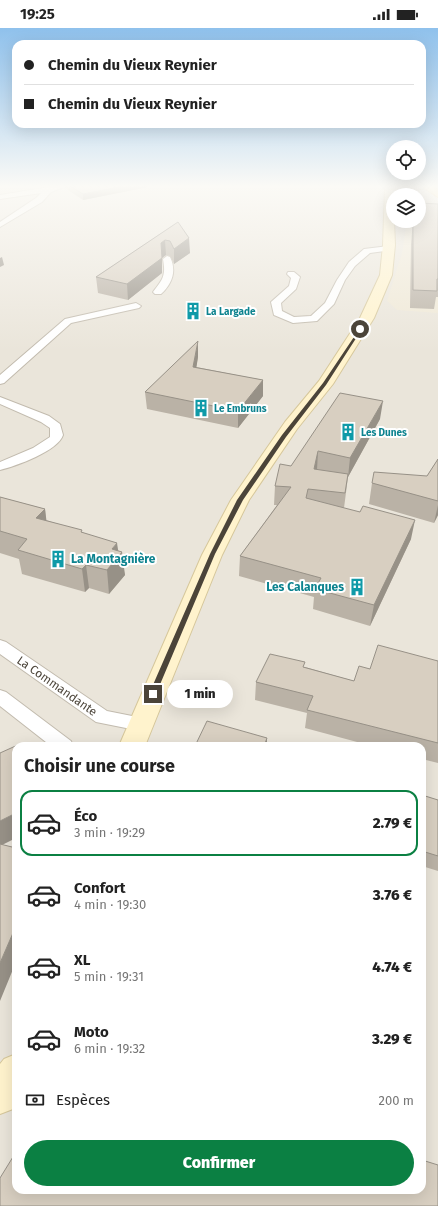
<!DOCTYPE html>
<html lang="fr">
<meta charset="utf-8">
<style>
:root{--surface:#fff;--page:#f6f6f6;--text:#222;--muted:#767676;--line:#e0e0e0;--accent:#0b8043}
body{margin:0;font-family:"Fira Sans",sans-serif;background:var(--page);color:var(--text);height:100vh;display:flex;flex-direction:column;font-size:15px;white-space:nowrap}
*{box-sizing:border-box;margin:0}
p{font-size:13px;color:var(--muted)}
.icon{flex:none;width:22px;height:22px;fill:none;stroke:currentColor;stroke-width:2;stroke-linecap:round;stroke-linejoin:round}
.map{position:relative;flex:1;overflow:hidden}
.details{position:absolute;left:12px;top:714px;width:414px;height:452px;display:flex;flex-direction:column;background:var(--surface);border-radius:12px;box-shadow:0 4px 16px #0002}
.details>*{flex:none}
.banner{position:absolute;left:12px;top:12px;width:414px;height:88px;border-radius:12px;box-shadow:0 4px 16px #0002;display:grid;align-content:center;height:88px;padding:0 12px;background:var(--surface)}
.buttons{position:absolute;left:386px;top:112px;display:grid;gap:8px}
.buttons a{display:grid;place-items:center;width:40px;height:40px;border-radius:50%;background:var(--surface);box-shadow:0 4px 16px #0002;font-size:20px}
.end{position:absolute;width:18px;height:18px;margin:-9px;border:5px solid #4b4439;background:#fff;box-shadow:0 0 0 2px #fff}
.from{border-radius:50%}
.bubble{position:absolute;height:28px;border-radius:14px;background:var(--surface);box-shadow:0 4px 16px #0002;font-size:13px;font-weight:800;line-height:28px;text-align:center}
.banner b{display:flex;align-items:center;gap:14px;height:38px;font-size:15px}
.banner b+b{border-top:1px solid var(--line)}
.banner i{width:10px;height:10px;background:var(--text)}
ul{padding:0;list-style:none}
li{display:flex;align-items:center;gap:12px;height:66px;margin:0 8px 6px;padding:0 4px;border:2px solid transparent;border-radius:12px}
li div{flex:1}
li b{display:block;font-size:15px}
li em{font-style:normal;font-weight:800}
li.selected{border-color:var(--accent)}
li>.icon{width:36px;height:36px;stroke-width:1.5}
h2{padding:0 12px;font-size:18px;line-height:48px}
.pay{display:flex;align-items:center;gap:10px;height:44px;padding:0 12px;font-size:15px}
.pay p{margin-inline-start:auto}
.primary-button{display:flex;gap:8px;margin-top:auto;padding:8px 12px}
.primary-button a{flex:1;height:46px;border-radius:24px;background:var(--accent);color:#fff;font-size:16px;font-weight:800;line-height:46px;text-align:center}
.status{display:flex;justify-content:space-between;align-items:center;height:28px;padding:0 20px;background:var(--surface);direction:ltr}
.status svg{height:11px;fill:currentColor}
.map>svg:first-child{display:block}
.residential{fill:#eae5da;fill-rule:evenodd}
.education{fill:#efe8d6}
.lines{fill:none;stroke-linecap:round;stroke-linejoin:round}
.lane-casing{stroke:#c2bbae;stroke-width:2}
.secondary-casing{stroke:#d6c79b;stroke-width:2}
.primary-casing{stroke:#e6c16a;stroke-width:2}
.lane{fill:#fff;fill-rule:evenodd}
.secondary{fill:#fff3cd;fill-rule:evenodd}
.primary{fill:#ffe39c;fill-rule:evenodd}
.wall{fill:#bab2a6}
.shaded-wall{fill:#979187}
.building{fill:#d8cfc1;stroke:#979187}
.route{fill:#4b4439}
.labels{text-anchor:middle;stroke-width:4;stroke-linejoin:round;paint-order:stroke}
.far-culture-label{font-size:10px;font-weight:bold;fill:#0d838f;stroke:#fff;text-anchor:start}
.culture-label{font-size:12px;font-weight:bold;fill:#0d838f;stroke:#fff;text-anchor:start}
.street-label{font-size:12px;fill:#4b4439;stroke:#fff}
</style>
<div class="status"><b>19:25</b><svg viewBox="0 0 49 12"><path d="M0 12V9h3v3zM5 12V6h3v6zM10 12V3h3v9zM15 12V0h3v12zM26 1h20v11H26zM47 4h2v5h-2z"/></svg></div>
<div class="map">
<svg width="438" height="1178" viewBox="0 0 438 1178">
<rect width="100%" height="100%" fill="#f6f3ec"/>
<path class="residential" d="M0,158h438v1020h-438zM393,167h26v26h-26zM16,718h406v444h-406z"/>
<path class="education" d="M419,167l19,11v107l-41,-3 -10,-9 15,-48 5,-32h12z"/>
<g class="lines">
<g class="lane-casing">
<path id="lane" d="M55,158h12l-16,6 -9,10 -42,25v-5l36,-24 5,-5 -41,6v-4z
M389,218l4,2 -1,2 -22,3 -15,13 -10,14 -11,24 -17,17 -24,2 -19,-8 -3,-13 18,-16 2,-8 -4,-4 1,-2h6l6,5 -4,12 -15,14 1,8 12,6 17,-1 14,-13 12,-23 12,-18 15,-13z
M167,228l3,1c7,14 2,27 -9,37h-6l-2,-2c10,-13 13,-16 10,-33z
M136,275l5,3 -2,2 -68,15 -67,60 -4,1v-9l65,-56z
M0,369l49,19 11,8 3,11c-5,16 -47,31 -63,35v-8l33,-14 17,-11v-9l-9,-6 -41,-18z
M0,612l6,2 101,69 40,8 3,5 -3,5 -6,2 -45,-9 -96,-68z
M0,662l6,2 65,49 2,5h-22l-51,-40z"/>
</g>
<g class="secondary-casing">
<path id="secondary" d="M387,158h42l-2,2 -32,5v2h-2l2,50 -3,30 -18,43 -41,66 -36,45 -48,71 -27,55 -77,191h-26l83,-191 29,-55 54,-78 34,-41 41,-63 20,-43 3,-30 2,-56z
M16,1026v49l-3,6 -13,5v-50l4,-5z"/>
</g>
<g class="primary-casing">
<path id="primary" d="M421,158h11l6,4v7z"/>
</g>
<use href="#lane" class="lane"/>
<use href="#secondary" class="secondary"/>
<use href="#primary" class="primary"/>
</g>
<path class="wall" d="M65,158h88l-70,14 -18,-12z
M438,176v93h-2l-2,12 -24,-1 1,-64 2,-23h6z
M178,194l12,31 -16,11 -4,-8 -4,-1 -4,3v15l-34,27 -30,-7 -2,-16z
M198,329l-2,10 67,13v16l-25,32 -91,-19 -2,-17z
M380,391l-32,58 -4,31 67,31 -41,87 -57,-17 1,-12 -75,-21 1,-20 37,-51h-3l1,-19 16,-20z
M438,431v56l-4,8 -65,-19 3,-21 55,-7z
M0,469l45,12 1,11 36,12 36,18 7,25 -16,19 -20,-6 -4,4 -63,-18 -3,-15 -19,-6z
M438,633v102l-16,-4v-13h-50l-67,-18 2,-15 -52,-13 1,-18 49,-15 49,14 16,-12z
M422,767l16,5v71l-16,-5z"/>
<path class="shaded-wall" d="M124,158h29l-70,14v-6z
M189,210l1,15 -16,11v-15z
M165,212l1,15 -4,3v15l-34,27 -1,-16 34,-41z
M2,229l2,8 -4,2v-9z
M198,313v16l-4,26 -1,-16z
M263,352v16l-25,32v-17z
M383,373l-3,18 -32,58 2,-19z
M318,423l-1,19 -3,-1z
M438,477v10l-4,8z
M45,481l3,24 -12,-15z
M415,492l-4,19 -41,87 4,-21z
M117,515l2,13 3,-4 3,23 -16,19 -2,-24 5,-21z
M86,537l3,23 -4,4 -3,-23z
M267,710v8h-3z
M16,785v25l-16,8v-25z
M16,898v36l-16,39v-38z"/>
<path class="building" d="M70,158h54l-41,8z
M419,175l19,1v75h-1v12l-24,-1v-62l1,-7h5z
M178,194l11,16 -15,11 -4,-8 -5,-1 -4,3 1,15 -35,26 -31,-7z
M198,313l-5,26 70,13 -25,31 -93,-19z
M340,365l43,8 -33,57 -32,-7 -4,18 34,5 -3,19 -37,-4 -2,9 54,14 3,-6 52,14 -41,85 -59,-16 6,-11 -81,-22 51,-69 -16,-1 5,-22 11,2z
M438,431v42l-66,-18 2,-11 53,4z
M0,469l45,12 -9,9 46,12 -1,2 36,11 -5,6 10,3 -15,18 -21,-5 -4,4 -64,-19 9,-11 -27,-8z
M378,617l60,16v82l-131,-33 6,-14 -57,-14 14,-28 35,8 -2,5 51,14 5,-15 11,3z
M207,693l60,17 -3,8h-69z
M20,716v2h-4v67l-16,8v-68z
M422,767l16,5v56l-16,-5z
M0,816l16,4v78l-16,37z
M16,1124v38h406v-30l16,5v41h-438v-28z"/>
<linearGradient id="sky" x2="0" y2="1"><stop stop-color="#8fc1ec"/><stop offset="0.49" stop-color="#fbfaf6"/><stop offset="1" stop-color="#fbfaf6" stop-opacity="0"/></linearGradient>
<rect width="438" height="323" fill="url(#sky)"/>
<path class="route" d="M360,300l2,1 -36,56 -40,52 -43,63 -28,54 -59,140 -1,2h-5l-1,-2 61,-140 27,-54 45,-65 41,-52z"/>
<defs>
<g id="building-bare" transform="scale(1.38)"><path d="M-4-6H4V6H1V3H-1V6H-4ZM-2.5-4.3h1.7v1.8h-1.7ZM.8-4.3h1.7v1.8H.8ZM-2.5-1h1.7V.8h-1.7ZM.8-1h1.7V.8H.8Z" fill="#0f9aa8" stroke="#fff" stroke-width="2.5" paint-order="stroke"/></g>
</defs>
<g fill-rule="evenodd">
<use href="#building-bare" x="193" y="283"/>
<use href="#building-bare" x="201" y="380"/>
<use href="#building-bare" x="348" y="404"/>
<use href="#building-bare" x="58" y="531"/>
<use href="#building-bare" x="357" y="559"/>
</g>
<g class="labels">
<g class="far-culture-label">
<text x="206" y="287">La Largade</text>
<text x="214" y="384">Le Embruns</text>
<text x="361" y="408">Les Dunes</text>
</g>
<g class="culture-label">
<text x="71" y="535">La Montagnière</text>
<text x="344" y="563" text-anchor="end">Les Calanques</text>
</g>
<g class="street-label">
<text transform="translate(57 658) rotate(35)" y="4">La Commandante</text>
</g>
</g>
</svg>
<div class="buttons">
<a><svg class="icon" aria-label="locate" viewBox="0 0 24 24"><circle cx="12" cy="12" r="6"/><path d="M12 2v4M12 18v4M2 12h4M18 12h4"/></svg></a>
<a><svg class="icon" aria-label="layers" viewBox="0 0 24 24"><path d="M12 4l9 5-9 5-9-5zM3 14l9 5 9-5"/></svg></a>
</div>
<i class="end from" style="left:360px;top:301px"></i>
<i class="end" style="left:153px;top:666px"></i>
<div class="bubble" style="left:167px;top:652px;width:66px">1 min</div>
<div class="banner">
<b><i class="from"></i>Chemin du Vieux Reynier</b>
<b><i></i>Chemin du Vieux Reynier</b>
</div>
<section class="details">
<h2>Choisir une course</h2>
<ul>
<li class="selected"><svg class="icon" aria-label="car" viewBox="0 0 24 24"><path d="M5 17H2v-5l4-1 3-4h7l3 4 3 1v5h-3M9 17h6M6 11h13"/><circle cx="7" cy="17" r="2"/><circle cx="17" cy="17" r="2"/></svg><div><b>Éco</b><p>3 min · 19:29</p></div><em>2.79 €</em></li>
<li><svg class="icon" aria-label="car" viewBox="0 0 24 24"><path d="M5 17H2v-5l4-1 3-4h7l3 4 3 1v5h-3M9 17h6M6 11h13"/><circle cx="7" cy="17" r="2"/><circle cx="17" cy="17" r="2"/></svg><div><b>Confort</b><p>4 min · 19:30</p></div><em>3.76 €</em></li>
<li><svg class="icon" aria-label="car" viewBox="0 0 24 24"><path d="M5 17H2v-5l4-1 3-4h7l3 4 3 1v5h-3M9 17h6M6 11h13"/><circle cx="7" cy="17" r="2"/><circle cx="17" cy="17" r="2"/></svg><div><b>XL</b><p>5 min · 19:31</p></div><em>4.74 €</em></li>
<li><svg class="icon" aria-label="car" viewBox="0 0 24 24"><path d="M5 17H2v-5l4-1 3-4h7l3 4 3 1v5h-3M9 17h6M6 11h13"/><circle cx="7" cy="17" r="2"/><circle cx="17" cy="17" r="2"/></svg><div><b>Moto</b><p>6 min · 19:32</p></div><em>3.29 €</em></li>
</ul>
<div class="pay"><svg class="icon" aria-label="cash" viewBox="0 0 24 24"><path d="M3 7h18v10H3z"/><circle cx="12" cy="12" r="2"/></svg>Espèces<p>200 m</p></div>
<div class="primary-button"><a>Confirmer</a></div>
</section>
</div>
